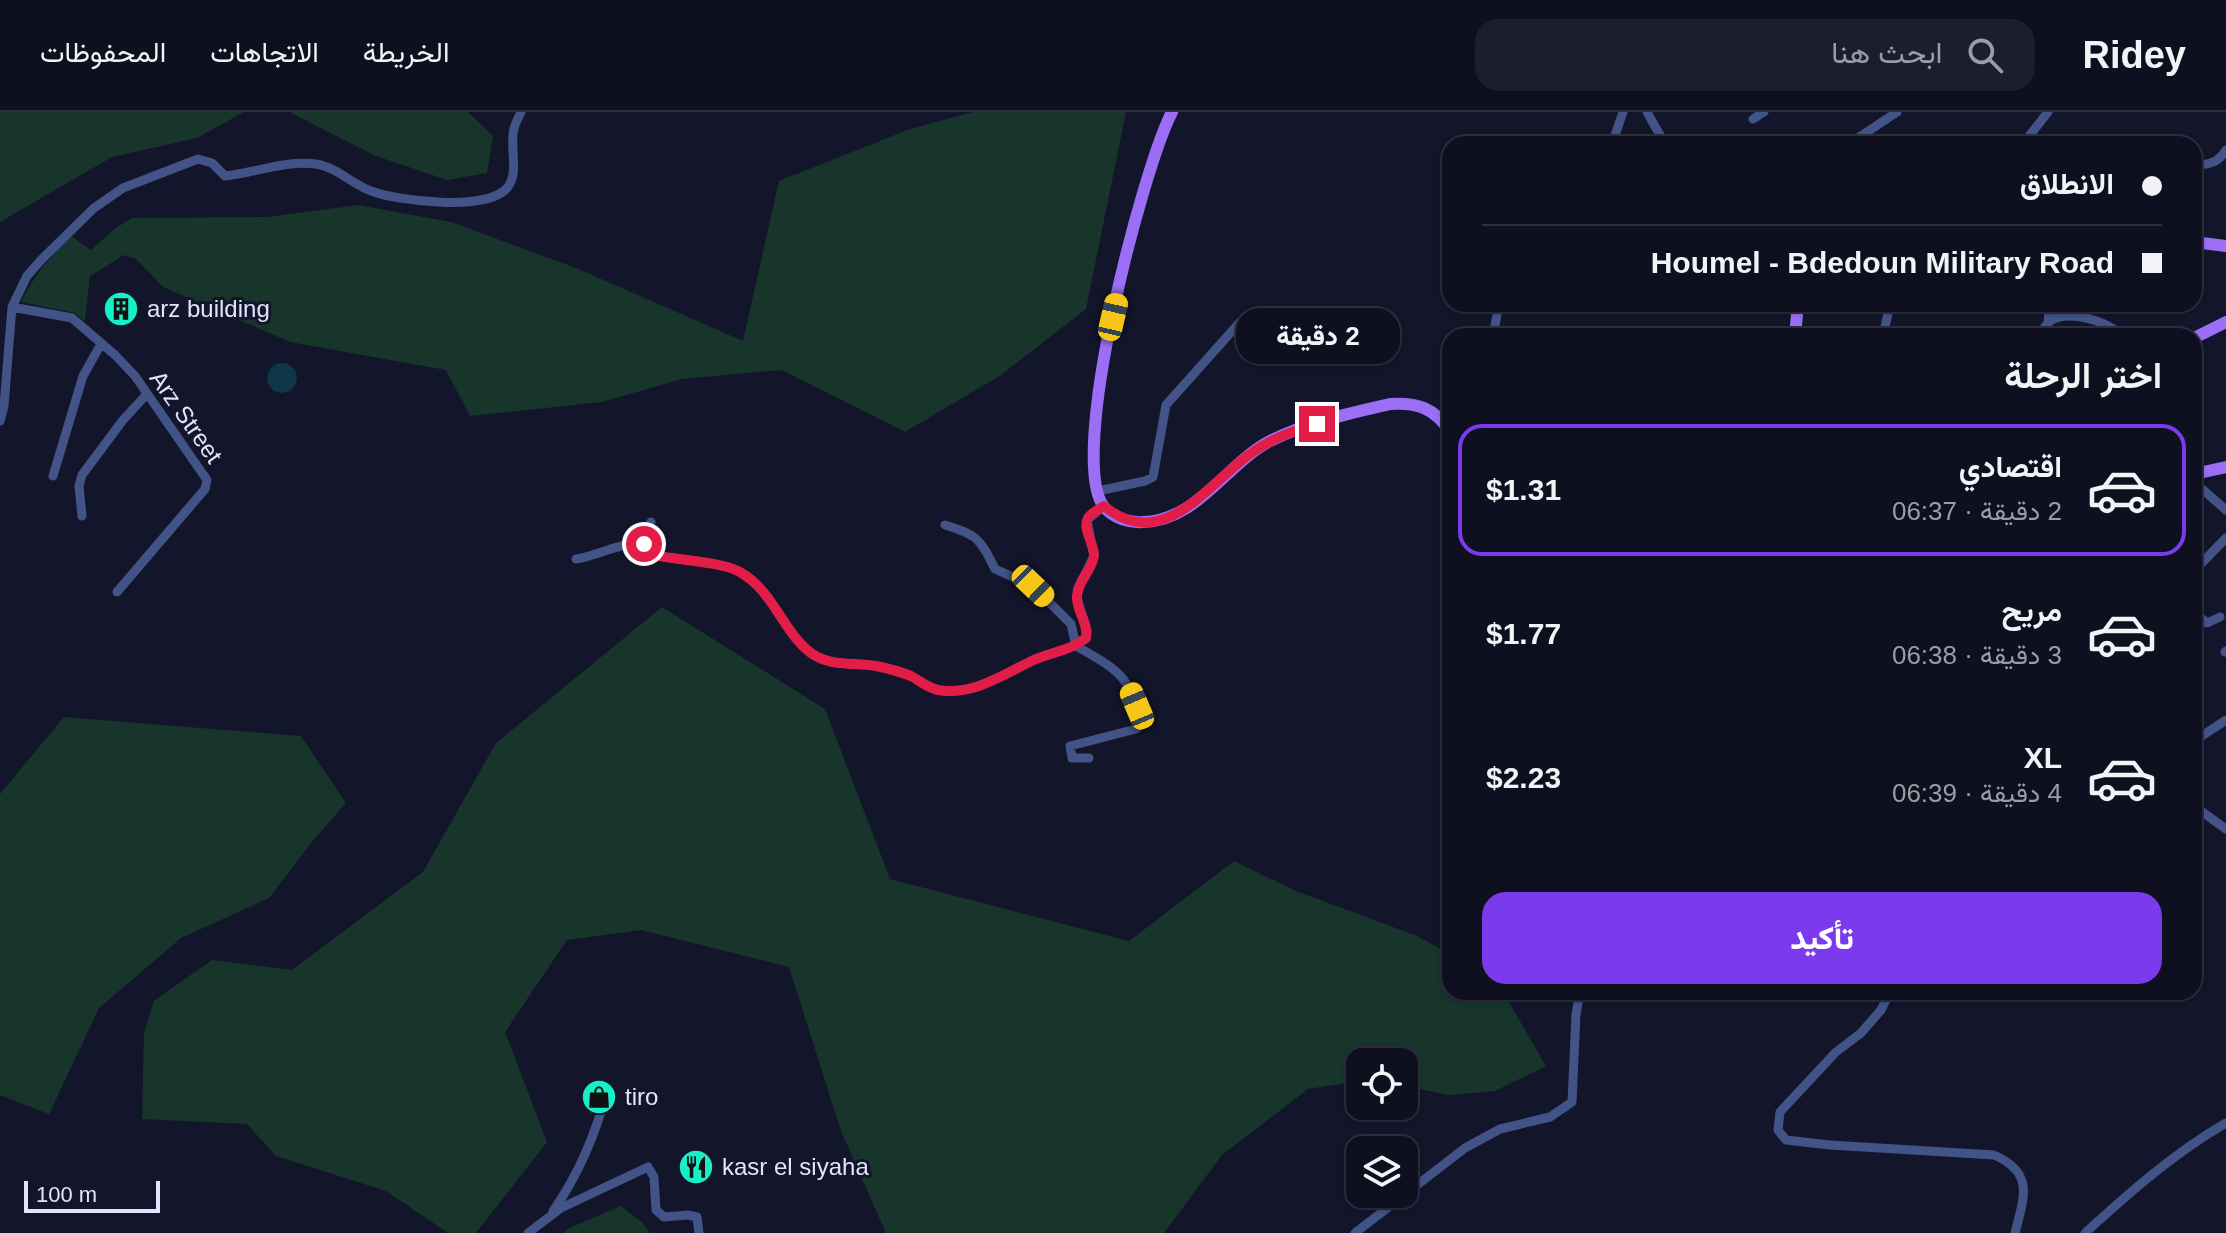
<!DOCTYPE html>
<html lang="ar">
<meta charset="utf-8">
<style>
:root{--surface:#0e1020;--page:#1c1e2d;--text:#f1f3f6;--muted:#9b9da5;--line:#2e303e;--accent:#7c3aed}
body{margin:0;font-family:Helvetica,Vazirmatn,sans-serif;background:var(--page);color:var(--text);direction:rtl;height:100vh;display:flex;flex-direction:column;font-size:30px;white-space:nowrap}
*{box-sizing:border-box;margin:0}
p{font-size:26px;color:var(--muted)}
.icon{flex:none;width:44px;height:44px;fill:none;stroke:currentColor;stroke-width:2;stroke-linecap:round;stroke-linejoin:round}
.map{position:relative;flex:1;overflow:hidden;direction:ltr}
.side{position:absolute;left:1442px;top:216px;width:760px;height:672px;display:flex;flex-direction:column;background:var(--surface);border-radius:24px;box-shadow:0 2px 6px #0004,0 0 0 2px var(--line);direction:rtl}
.side>*{flex:none}
.banner{position:absolute;left:1442px;top:24px;width:760px;height:176px;border-radius:24px;box-shadow:0 2px 6px #0004,0 0 0 2px var(--line);direction:rtl;display:grid;align-content:center;height:176px;padding:0 40px;background:var(--surface)}
.tools{position:absolute;left:1346px;top:936px;display:grid;gap:16px}
.tools a{display:grid;place-items:center;width:72px;height:72px;border-radius:16px;background:var(--surface);box-shadow:0 2px 6px #0004,0 0 0 2px var(--line);font-size:40px}
.scale{position:absolute;left:24px;bottom:20px;width:136px;box-sizing:border-box;padding-left:8px;border:4px solid #e0e5fd;border-top:0;font-size:22px;line-height:28px;white-space:nowrap;color:#e0e5fd;-webkit-text-stroke:6px #13162b;paint-order:stroke}
.end{position:absolute;width:36px;height:36px;margin:-18px;border:10px solid #e11d48;background:#fff;box-shadow:0 0 0 4px #fff}
.from{border-radius:50%}
.bubble{position:absolute;height:56px;border-radius:24px;background:var(--surface);box-shadow:0 2px 6px #0004,0 0 0 2px var(--line);font-size:26px;font-weight:800;line-height:56px;text-align:center;direction:rtl}
.car{position:absolute;width:24px;height:48px;margin:-24px -12px;border-radius:10px;box-shadow:0 0 6px 2px #0007;background:linear-gradient(#f5c518 24%,#345 0 40%,#f5c518 0 76%,#345 0 86%,#f5c518 0)}
.banner b{display:flex;align-items:center;gap:28px;height:76px;font-size:30px}
.banner b+b{border-top:2px solid var(--line)}
.banner i{width:20px;height:20px;background:var(--text)}
ul{padding:0;list-style:none}
li{display:flex;align-items:center;gap:24px;height:132px;margin:0 16px 12px;padding:0 24px;border:4px solid transparent;border-radius:24px}
li div{flex:1}
li b{display:block;font-size:30px}
li em{font-style:normal;font-weight:800}
li.active{border-color:var(--accent)}
li>.icon{width:72px;height:72px;stroke-width:1.5}
h2{padding:0 40px;font-size:36px;line-height:96px}
.primary-button{display:flex;gap:16px;margin-top:auto;padding:16px 40px}
.primary-button a{flex:1;height:92px;border-radius:24px;background:var(--accent);color:#fff;font-size:32px;font-weight:800;line-height:92px;text-align:center}
header{display:flex;align-items:center;gap:48px;box-sizing:border-box;height:112px;padding:0 40px;background:var(--surface);border-bottom:2px solid var(--line)}
header strong{font-size:38px}
nav{display:flex;gap:44px;margin-inline-start:auto;font-size:28px}
.search{width:560px;height:72px;background:var(--page);display:flex;align-items:center;gap:20px;box-sizing:border-box;padding:0 28px;border-radius:24px;color:var(--muted);font-size:30px}
.map>svg:first-child{display:block}
.green{fill:#17352b}
.water{fill:#0f3548}
.lines{fill:none;stroke-linecap:round;stroke-linejoin:round}
.minor{stroke:#425387;stroke-width:9}
.major{stroke:#9b6ef5;stroke-width:12}
.route{stroke:#e11d48;stroke-width:10}
.labels{text-anchor:middle;stroke-width:6;stroke-linejoin:round;paint-order:stroke}
.poi-label{font-size:24px;fill:#e0e5fd;stroke:#13162b;text-anchor:start}
.street-label{font-size:24px;fill:#e0e5fd;stroke:#13162b}
</style>
<header>
<strong>Ridey</strong>
<div class="search"><svg class="icon" aria-label="search" viewBox="0 0 24 24"><circle cx="10" cy="10" r="6"/><path d="M15 15l6 6"/></svg>ابحث هنا</div>
<nav><a>الخريطة</a><a>الاتجاهات</a><a>المحفوظات</a></nav>
</header>
<div class="map">
<svg width="2226" height="1121" viewBox="0 0 2226 1121">
<rect width="100%" height="100%" fill="#13162b"/>
<path class="green" d="M0,0h244l-47,26 -85,19 -112,65z
M289,0h179l25,24 -6,37 -40,7 -71,-24z
M973,0h153l-40,197 -85,66 -96,57 -124,-62 -99,9 -80,23 -132,14 -24,-46 -156,-28 -127,-55 -27,-28 -12,-4 -34,21 -5,45 -10,-8 -54,-11c13,-27 29,-45 50,-66l20,14 25,-22 16,-10 135,-1 91,-12 93,17 125,46 167,73 36,-160 131,-52z
M662,495l163,102 65,170 239,62 105,-80 62,30 121,45 33,18v38h53l43,74 -51,25 -46,4 -45,-9v-24h-44v19l-52,8 -86,66 -58,78h-278l-45,-102 -52,-164 -148,-37 -74,10 -62,92 42,110 -71,91h-28l-62,-42 -110,-35 -29,-32 -105,-5 2,-86 10,-32 58,-41 80,10 131,-98 73,-129z
M64,605l237,19 45,67 -35,40 -42,55 -88,40 -82,70 -50,106 -49,-19v-301z
M621,1094l22,17 7,10h-86l3,-4z"/>
<path class="water" d="M267 266a15 15 0 1 1 30 0a15 15 0 1 1-30 0Z"/>
<g class="lines">
<path class="minor" d="M1647,0l18,32
M1753,7l11,-7
M1612,32l11,-32
M1849,32l48,-32
M2023,32l25,-32
M2194,53c14,0 24,-2 32,-15
M12,195l60,11 43,37 20,21 72,104 -2,9 -88,103
M2048,210l2,-18
M1493,224l6,-32
M1883,224l7,-32
M2041,224c7,-34 64,-18 81,0
M0,309l4,-15 8,-99 15,-31 14,-16 53,-52 29,-20 75,-29 14,4 13,13c29,-3 61,-16 91,-12 20,3 36,20 55,27 27,10 116,21 136,-3 13,-15 2,-41 7,-59 1,-6 5,-12 7,-17
M53,364l30,-100 18,-32
M2194,370l32,28
M1098,379l47,-10 8,-4 13,-72 75,-84c21,-11 33,6 43,23
M82,404l-3,-30 3,-11 41,-55 24,-26
M945,413c33,10 35,14 50,44l38,17 38,38 5,22c40,23 55,29 65,78l-5,5 -66,17 2,12h17
M648,435l-2,-10 5,-15
M576,447c24,-4 44,-17 68,-15l4,10c25,6 70,7 90,17 35,18 43,59 73,82 19,14 43,9 65,13 10,2 25,6 35,10 9,5 17,12 27,14 37,6 67,-17 98,-31 17,-7 35,-9 50,-21l1,-7 -10,-33 1,-10 16,-32 -7,-36 17,-14
M2194,459l32,-33
M2194,500l13,11 13,-6
M2225,540l1,-1
M2194,629l32,-21
M2194,694l32,23
M1890,880l-9,18 -20,23 -25,19 -56,60 -2,18 8,10 44,5 164,10c41,18 30,42 21,78
M553,1099c27,-38 43,-78 55,-123
M528,1121l33,-25 87,-41 6,10 2,33 8,7 24,-2 9,2 2,16
M1355,1121l110,-85 35,-19 50,-12 22,-15 4,-88 4,-22
M2085,1121c44,-40 89,-80 141,-110"/>
<path class="major" d="M1172,0c-29,56 -106,346 -68,395 9,11 25,16 39,15 53,-1 82,-56 125,-80 37,-19 82,-29 122,-38 27,-2 44,4 60,27
M2194,130l32,4
M1795,224l3,-32
M2194,226l32,-16
M2194,362l32,-7"/>
</g>
<g class="lines">
<path class="route" d="M644,432l4,10c25,6 70,7 90,17 36,19 43,59 73,82 19,14 43,9 65,13 10,2 25,6 35,10 9,5 17,12 27,14 37,6 67,-17 98,-31 17,-7 35,-9 50,-21 3,-15 -10,-27 -9,-42 1,-16 16,-26 17,-41 0,-11 -12,-27 -6,-37 3,-5 11,-9 16,-12 58,48 102,-20 146,-52 20,-15 43,-23 67,-30"/>
</g>
<defs>
<g id="building-disc" transform="scale(1.8)"><circle r="9.5" fill="#19efc6" stroke="#13162b"/><path d="M-4-6H4V6H1V3H-1V6H-4ZM-2.5-4.3h1.7v1.8h-1.7ZM.8-4.3h1.7v1.8H.8ZM-2.5-1h1.7V.8h-1.7ZM.8-1h1.7V.8H.8Z" fill="#111"/></g>
<g id="shop-disc" transform="scale(1.8)"><circle r="9.5" fill="#19efc6" stroke="#13162b"/><path d="M-5-2.5h2.3a2.7 3.5 0 0 1 5.4 0H5L5.5 6h-11ZM-1.5-2.5h3a1.5 2.3 0 0 0-3 0Z" fill="#111"/></g>
<g id="restaurant-disc" transform="scale(1.8)"><circle r="9.5" fill="#19efc6" stroke="#13162b"/><path d="M-5-6h1v4h1v-4h1v4h1v-4h1v5L-1.5 .5V6h-2V.5L-5-1ZM5-6V6H3V1.5H1.5Q1.5-4 5-6Z" fill="#111"/></g>
</defs>
<g fill-rule="evenodd">
<use href="#building-disc" x="121" y="197"/>
<use href="#shop-disc" x="599" y="985"/>
<use href="#restaurant-disc" x="696" y="1055"/>
</g>
<g class="labels">
<g class="poi-label">
<text x="147" y="205">arz building</text>
<text x="625" y="993">tiro</text>
<text x="722" y="1063">kasr el siyaha</text>
</g>
<g class="street-label">
<text transform="translate(186 305) rotate(55)" y="8">Arz Street</text>
</g>
</g>
</svg>
<div class="tools">
<a><svg class="icon" aria-label="locate" viewBox="0 0 24 24"><circle cx="12" cy="12" r="6"/><path d="M12 2v4M12 18v4M2 12h4M18 12h4"/></svg></a>
<a><svg class="icon" aria-label="layers" viewBox="0 0 24 24"><path d="M12 4l9 5-9 5-9-5zM3 14l9 5 9-5"/></svg></a>
</div>
<div class="scale">100 m</div>
<i class="end from" style="left:644px;top:432px"></i>
<i class="end" style="left:1317px;top:312px"></i>
<div class="bubble" style="left:1236px;top:196px;width:164px">2 دقيقة</div>
<i class="car" style="left:1113px;top:205px;rotate:13deg"></i>
<i class="car" style="left:1033px;top:474px;rotate:134deg"></i>
<i class="car" style="left:1137px;top:594px;rotate:337deg"></i>
<div class="banner">
<b><i class="from"></i>الانطلاق</b>
<b><i></i>Houmel - Bdedoun Military Road</b>
</div>
<section class="side">
<h2>اختر الرحلة</h2>
<ul>
<li class="active"><svg class="icon" aria-label="car" viewBox="0 0 24 24"><path d="M5 17H2v-5l4-1 3-4h7l3 4 3 1v5h-3M9 17h6M6 11h13"/><circle cx="7" cy="17" r="2"/><circle cx="17" cy="17" r="2"/></svg><div><b>اقتصادي</b><p>2 دقيقة · 06:37</p></div><em>$1.31</em></li>
<li><svg class="icon" aria-label="car" viewBox="0 0 24 24"><path d="M5 17H2v-5l4-1 3-4h7l3 4 3 1v5h-3M9 17h6M6 11h13"/><circle cx="7" cy="17" r="2"/><circle cx="17" cy="17" r="2"/></svg><div><b>مريح</b><p>3 دقيقة · 06:38</p></div><em>$1.77</em></li>
<li><svg class="icon" aria-label="car" viewBox="0 0 24 24"><path d="M5 17H2v-5l4-1 3-4h7l3 4 3 1v5h-3M9 17h6M6 11h13"/><circle cx="7" cy="17" r="2"/><circle cx="17" cy="17" r="2"/></svg><div><b>XL</b><p>4 دقيقة · 06:39</p></div><em>$2.23</em></li>
</ul>
<div class="primary-button"><a>تأكيد</a></div>
</section>
</div>
